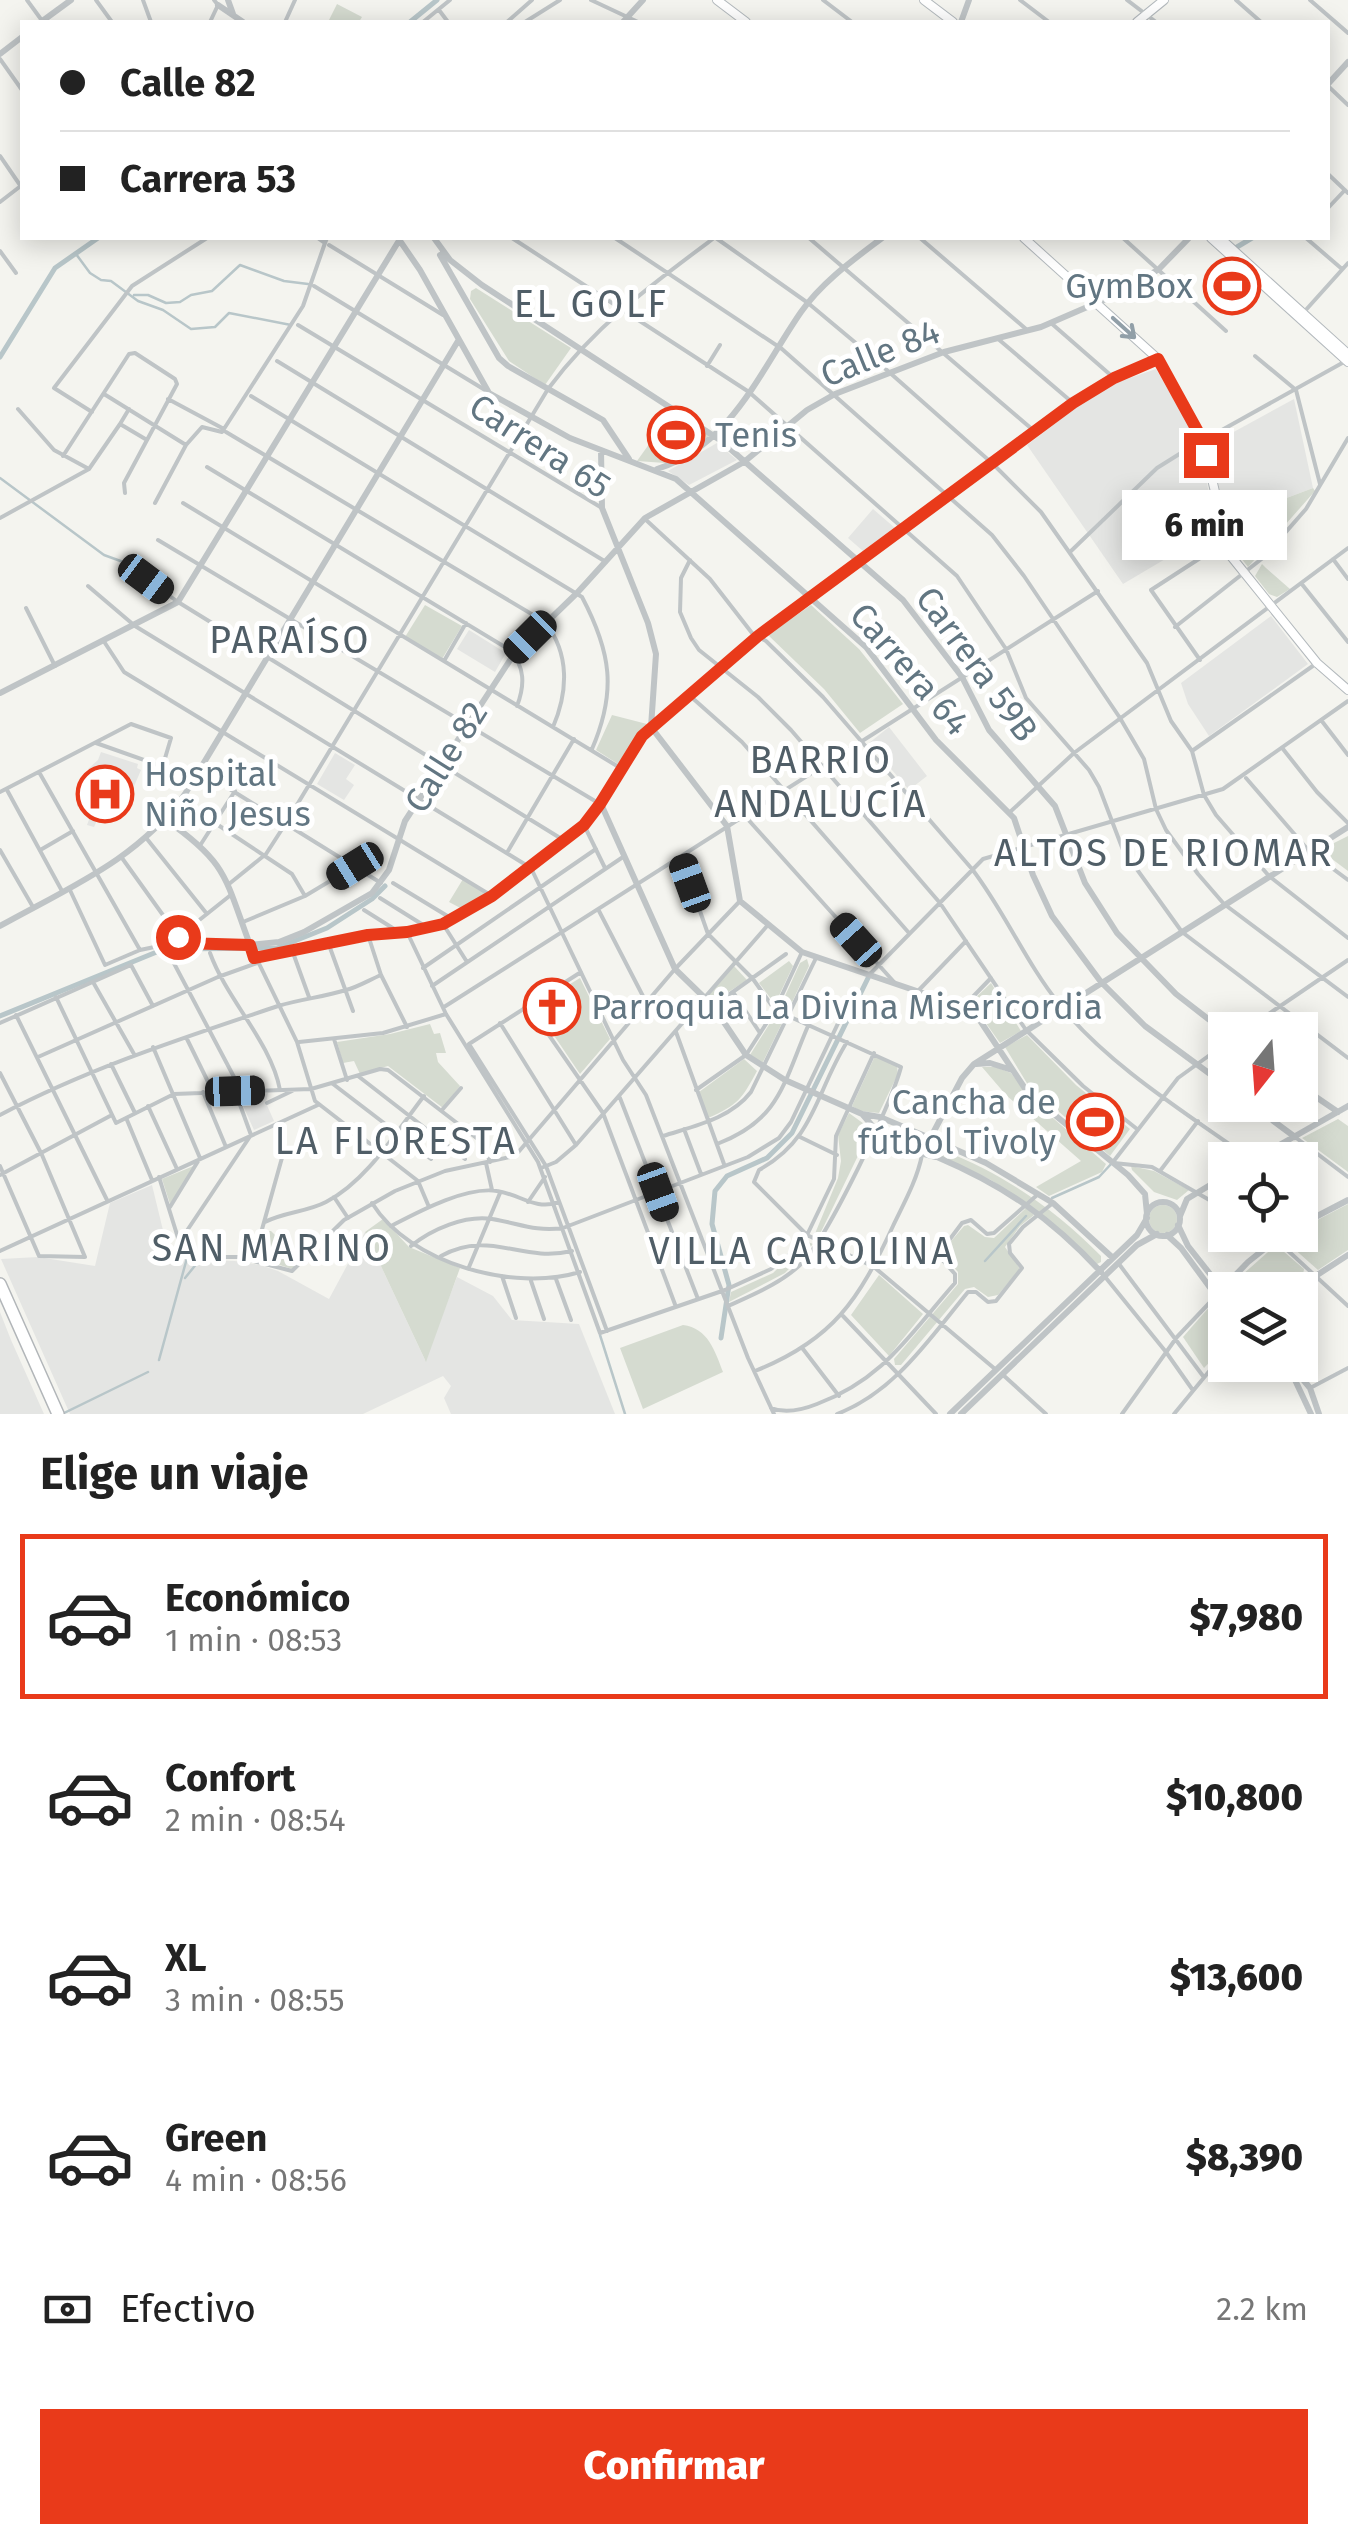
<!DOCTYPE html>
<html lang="es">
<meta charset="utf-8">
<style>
:root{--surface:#fff;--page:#f6f6f6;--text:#222;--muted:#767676;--line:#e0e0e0;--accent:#e93a1a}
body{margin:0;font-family:"Fira Sans",sans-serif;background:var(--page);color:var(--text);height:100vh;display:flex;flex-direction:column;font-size:38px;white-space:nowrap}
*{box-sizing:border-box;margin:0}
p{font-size:32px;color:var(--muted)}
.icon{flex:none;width:55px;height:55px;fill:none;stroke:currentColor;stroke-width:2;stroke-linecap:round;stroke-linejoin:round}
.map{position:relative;height:1414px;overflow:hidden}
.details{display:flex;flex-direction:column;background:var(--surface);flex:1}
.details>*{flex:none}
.top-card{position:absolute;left:20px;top:20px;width:1310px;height:220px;border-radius:0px;box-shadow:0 5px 25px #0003;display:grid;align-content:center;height:220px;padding:0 40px;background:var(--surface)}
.needle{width:65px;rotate:197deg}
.controls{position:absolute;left:1208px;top:1012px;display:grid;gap:20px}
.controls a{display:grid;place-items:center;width:110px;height:110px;border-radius:0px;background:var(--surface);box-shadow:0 5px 25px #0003;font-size:50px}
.end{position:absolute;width:45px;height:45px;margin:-22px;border:12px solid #e93a1a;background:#fff;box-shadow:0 0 0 5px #fff}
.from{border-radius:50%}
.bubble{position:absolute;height:70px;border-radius:0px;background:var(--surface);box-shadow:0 5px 25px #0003;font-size:32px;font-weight:800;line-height:70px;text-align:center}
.car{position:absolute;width:30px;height:60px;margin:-30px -15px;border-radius:12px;box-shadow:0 0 8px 2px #0007;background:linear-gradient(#222 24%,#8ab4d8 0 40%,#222 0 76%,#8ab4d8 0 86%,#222 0)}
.top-card b{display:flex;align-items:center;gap:35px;height:95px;font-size:38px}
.top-card b+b{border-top:2px solid var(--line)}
.top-card i{width:25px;height:25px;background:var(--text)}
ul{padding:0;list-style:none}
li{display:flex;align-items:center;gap:30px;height:165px;margin:0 20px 15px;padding:0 20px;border:5px solid transparent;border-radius:0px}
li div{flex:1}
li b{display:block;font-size:38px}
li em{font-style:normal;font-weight:800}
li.active{border-color:var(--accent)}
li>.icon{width:90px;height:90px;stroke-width:1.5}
h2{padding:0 40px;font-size:45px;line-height:120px}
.pay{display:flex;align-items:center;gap:25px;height:110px;padding:0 40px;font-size:38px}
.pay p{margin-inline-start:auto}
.button{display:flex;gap:20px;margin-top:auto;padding:20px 40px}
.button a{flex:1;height:115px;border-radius:0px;background:var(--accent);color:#fff;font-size:40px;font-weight:800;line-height:115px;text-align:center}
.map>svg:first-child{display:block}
.built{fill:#e4e5e3}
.green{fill:#d5dbd0}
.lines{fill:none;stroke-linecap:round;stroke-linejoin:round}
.stream{stroke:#b8c6c9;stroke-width:2.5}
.canal{stroke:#b8c6c9;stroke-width:5}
.secondary-casing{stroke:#b3b9bd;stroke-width:10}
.trunk-casing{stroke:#b2b6b9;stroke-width:14}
.minor{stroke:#bfc4c6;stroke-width:4}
.tertiary{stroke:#bfc4c6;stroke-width:6}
.secondary{stroke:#fff;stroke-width:8}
.trunk{stroke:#fff;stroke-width:11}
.oneway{stroke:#919fa8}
.route{stroke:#e93a1a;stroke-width:12}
.labels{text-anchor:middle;stroke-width:10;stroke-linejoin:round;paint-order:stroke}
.poi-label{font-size:35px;fill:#627682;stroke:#fff;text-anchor:start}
.street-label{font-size:35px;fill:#627682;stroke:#fff}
.neighbourhood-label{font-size:38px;letter-spacing:2.5px;fill:#505e67;stroke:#fff}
</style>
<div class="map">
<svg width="1348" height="1414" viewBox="0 0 1348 1414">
<rect width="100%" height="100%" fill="#f4f4ef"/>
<path class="built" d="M1156,369l43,74 17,86 -93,55 -96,-139 63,-48 31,-16z
M1294,399l19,89 -85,32 -20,-74z
M717,443l20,17 -48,25 -21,-14z
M873,509l22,19 -32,23 -15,-13z
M1271,616l37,48 -99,72 -21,-32 -7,-21z
M469,630l37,23 -11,19 -38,-23z
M889,727l38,49 -18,14 -40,-47z
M101,752l37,12 -1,4 4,2 -18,42 -13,-3 2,-3 5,1 8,-23 -7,-2 -12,28 9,4 -2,5 -3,3 -12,-4 -4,9 -7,-2 4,-11 -14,-8 1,-5 16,4 5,-18 -11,-3 2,-7 11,5 1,-5 -14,-8 10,-9z
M335,753l20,12 -9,14 8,6 -10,15 -27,-16z
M268,1093l-2,10 8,18 -20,9 -15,-33z
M152,1185l18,74 65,2 25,4 18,6 51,28 36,-67 60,128 32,-83 36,19 19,24 67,4 36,90h-164l-7,-16 7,-12 -8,-10 -80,38h-293l-69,-155 37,-2 57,9 15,-63z
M0,1312l11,28 33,74h-44z"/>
<path class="green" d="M337,4l25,13 -3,5h-31z
M476,288l95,60 -26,37 -36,-24 -39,-62 1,-8z
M672,412l41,26 -48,25 -28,-2z
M1313,488l2,3 -67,76 -14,-18 -6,-29z
M1262,564l4,4 24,21 -13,8 -8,-3 -14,-18z
M425,605l37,21 -20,33 -37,-22z
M811,605l48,44 44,55 -43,29 -36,-44 -56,-54z
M612,715l35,9 -29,40 -22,-14z
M1348,836v35l-28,-21z
M463,879l28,15 -25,17 -17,-9z
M807,959l2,7 -21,45h-6l-2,-4 20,-44z
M789,961l4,5 -18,38 -16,-21z
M734,966l13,14 -34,22 -6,-6z
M580,978l30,61 -30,35 -46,-68z
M991,983l30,48 -21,12 -17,-24 -16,-13z
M775,1015l9,4 -22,45 -12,-9z
M430,1024l4,10 6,-1 6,20h-10l2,9 22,24 -17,22 -55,-42 -28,8 -6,-13 -11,2 -6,-21 53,-8z
M1027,1035l49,50 54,44 -20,27 -82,-71 -23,-38z
M875,1056l22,10 1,8 -19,39 -19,-2 -8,-5z
M744,1059l13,12c-15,28 -19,34 -49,47l-9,-26z
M982,1067h14l15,6 20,26 75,65 -4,8 -53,24 -13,-9 45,-26 -75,-66z
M849,1113l22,16 -52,107h-5l24,-58 3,-17 -3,-26z
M1338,1119l10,7v46l-46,-34z
M945,1151c60,24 111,59 156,105v6l-4,2 -74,-63 -32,-21 -49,-23z
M196,1165l-26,39 -8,-25z
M1131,1166l23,5 35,19 -12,10 -23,-8 -22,-22z
M1348,1204v46l-30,20 -35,-31 17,-4v-6z
M1149 1219a14 14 0 1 1 28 0a14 14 0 1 1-28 0Z
M1026,1208l8,7 -14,11 -15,21 15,22 -22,26 -10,2 -14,-10 -9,2 -64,76h-6l-1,-6 64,-75v-12l-17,-19 23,-27 4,-1 17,12 9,1z
M383,1219l26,28 51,21 -34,94 -61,-130z
M266,1231h5l29,29 -8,9 -34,-11z
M806,1241l7,3 -28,29 -56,29 2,-10 42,-19z
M1276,1245l28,24c-4,31 -55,21 -79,21z
M879,1275l44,39 -34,42 -38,-41z
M1211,1305h5l9,10v31l-21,22 -21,-31z
M683,1325c25,3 32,26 40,47l-80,37 -23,-61z"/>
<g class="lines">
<path class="stream" d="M76,254l14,19 11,7 10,1 27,20 25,9 28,19 24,-2 14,-14 62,12
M134,295h14l18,8 14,-1 11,-7 21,-4 28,-26 44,16 24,3
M0,478l104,77 22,8
M1052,1198l47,-21 13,-14
M985,1261l41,-45
M185,1278l17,-21
M600,1335l25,79
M159,1360l28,-102
M64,1413l84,-41"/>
<path class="canal" d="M410,22l27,-22
M1237,247l15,-9
M0,357l55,-89 43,-30
M0,1016l164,-67 113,-1 50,-20 45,-29 13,-13
M721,1338l8,-53 -17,-61 3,-33 12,-15 40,-18 25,-25 78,-159"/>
<g class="secondary-casing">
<path id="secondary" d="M717,0l29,22
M924,0l29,22
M1137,22l27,-22
M1024,238l134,121 45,82 27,114 87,108 31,27
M1211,238l137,124
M1220,238l128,116"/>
</g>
<g class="trunk-casing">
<path id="trunk" d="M0,1284l58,130"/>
</g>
<path class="minor" d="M27,0l16,22
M96,0l16,22
M143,0l8,22
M591,0l47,22
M823,0l29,22
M1020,0l29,22
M1127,0l29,22
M1236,0l25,22
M1310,0l38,33
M439,10l9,12
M210,22l8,-17 -4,-5
M285,22l10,-22
M423,22l27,-22
M507,22l25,-22
M525,22l35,-22
M0,59l22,31
M1328,86l20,19
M0,156l22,32
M1328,174l20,19
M0,202l22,-17
M1328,208l17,-18
M318,238l7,5 2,-5
M512,238l237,154 208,184 49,73 20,49 63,72 10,17 24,63 59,82 166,126
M615,238l167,111 210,186 32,41 96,142 24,41 12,50 10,21 32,44 26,30 124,93
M716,238l92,65 55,46 130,115 48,48 106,151 24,58 21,30 12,44 12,20 53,61 79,62
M809,238l224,192
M920,238l106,91
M1123,238l103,93
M1306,238l36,31
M329,245l114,70
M0,251l16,22
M314,286l171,104
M1304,312l44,-49
M1051,323l63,55
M298,325l304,183
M997,338l76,65
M1255,356l41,34 24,94
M277,361l329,201
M707,366l13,-21
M104,394l82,51 16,-18 20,5 81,-126 22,-63
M251,396l331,201c29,55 35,94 10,152
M168,399l56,30
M129,409l-9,15 27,16
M92,412l-38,-24 78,-102 75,-48
M226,432l319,190c25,32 23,70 8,105
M1204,440l140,-78
M63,456l66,-102 6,-1 40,26 2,5 -53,99 1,10
M207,467l303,183c15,17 15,35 7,56
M89,469l31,-45
M155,503l31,-58
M183,503l439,266
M0,518l89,-49 -35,-19 -36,-41
M645,519l65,60 42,54 14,8 57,56 149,172c33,43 54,94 88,136 49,61 129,110 192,155
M158,540l442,264
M1070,552l87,-84 40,-25
M1333,559l15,20
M690,560l-9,18 -1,34 11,26 8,12 59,47 33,33 149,173 86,127 57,56 54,43
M127,565l51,37 387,239
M1301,583l47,59
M88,586l47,40 396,242 92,192 23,35 102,263 26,56
M26,608l29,58
M1175,627l89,-70 42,-48 42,-71
M103,640l21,32 368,224
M1200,660l-49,-70 74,-48
M444,661l22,-38
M689,695l53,47 167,191
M1321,720l27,35
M96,743l99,35
M1283,749l34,43 31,31
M1192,751l125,-88
M199,770l182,113
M39,772l101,178
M1246,778l63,73 39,29
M7,790l55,101
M0,792l131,-68 40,14 -8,27
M1010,812l64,-59 274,-205
M744,815l150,167
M215,823l77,51 13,22
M584,825l21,43
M147,839l60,75
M201,844l34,-53
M42,849l31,-18
M0,850l33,57
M508,851l66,-112
M681,857l27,77 45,45 22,31 126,57c-9,36 -73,170 -99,196 -20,20 -48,31 -74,43
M122,858l61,85
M393,883l61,37
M229,884l37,-30 20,-31 262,-434c48,-64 103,-104 166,-151
M69,888l36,77 35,-15 29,-6 81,1 47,97 18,59 103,80 11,26
M380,898l48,30
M598,909l48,93
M364,910l35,22
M243,922l62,-26 50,-30
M443,924l24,38
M407,932l39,82 92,148 62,171 125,-43 46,-21 16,-12 20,-22 27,-56 2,-43 38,-83
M368,935l13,40 26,52
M178,937l54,-43
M329,945l24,66
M292,950l17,47
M168,952l66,125 1,14 16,44 -71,106
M210,953c17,47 61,89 70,137
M254,958l114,-23 39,-3 36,-8 49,-28 92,-71 17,-21 41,-68 80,-70 36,-30 315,-233 41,-25 44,-19
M423,968l173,-119
M870,974l113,-115 240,-70 125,-88
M93,982l41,72
M432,986l191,-129
M918,991l48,-50
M733,992l27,41
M56,997l60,126 58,-29 137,-5 69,-20 8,1 95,73 7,19
M528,1005l75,108 73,194
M713,1006l73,-52
M444,1007l654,-416
M963,1007l28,-29
M16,1015l91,185
M0,1023l131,-58 22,41
M500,1023l76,122
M1245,1030l103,-70
M676,1032l48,132
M187,1039l26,53
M334,1039l13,41
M299,1042l84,-9 63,-19
M847,1042c-32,51 -31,96 -88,128l-5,12 53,53 67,32 121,102
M469,1044l77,122 61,165
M469,1044l112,-72
M153,1047l47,111 -30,49
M38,1057l180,-80 39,-14
M111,1064l24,49
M0,1073l42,82 43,102 -46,-1 -39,-90
M358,1076l107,83
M333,1084l98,75
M696,1090l50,-35 29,-45 27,-58
M203,1092l23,55
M620,1098l78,201
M267,1103l25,-12
M148,1106l29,63
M442,1110l19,-22
M0,1115c89,-47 183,-77 278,-109 23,-7 46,-9 68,-16 12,-3 23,-10 35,-15
M127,1120l25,60
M684,1129l17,45
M663,1136c31,-10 67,-17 88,-44l65,-134
M800,1137l37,18
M1295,1137l53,40
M717,1144c63,-24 66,-60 91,-118
M1113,1162l65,-84 47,-34
M486,1163l6,27
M1114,1163l38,4 73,42
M541,1168l15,-6 20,-17 191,-219
M1160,1171l38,-50
M0,1175l110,-59
M159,1177l25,80h54l54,14 52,-51 51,-29 50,-20 70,-15 160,-187 65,-68
M334,1197l14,21
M528,1202l17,-25
M372,1203c38,61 142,89 208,69
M265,1222c19,-10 42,-10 61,-20 41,-21 70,-70 98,-106
M391,1226c27,-14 75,-40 106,-35 23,3 38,20 62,11
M1271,1235l77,71
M411,1246c21,-17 54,-31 81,-27 26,4 43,13 71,9l185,-71 31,-19 12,-16 61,-128
M0,1251l318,-146
M441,1256c50,-27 79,7 131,-5
M254,1258l31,-111 -8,-23
M1119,1264l84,112
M469,1267l31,-74
M502,1276l14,42
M1106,1278l60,74 26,37
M556,1279l15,41
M531,1281l13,38
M843,1316l93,98
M803,1349l36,47
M755,1371c78,-31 104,-71 138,-145 11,-23 24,-46 29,-71
M1002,1374l44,40
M1312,1387l36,-19
M771,1408c15,6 31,2 46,-4 67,-25 92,-69 138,-121v-9l-17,-19 24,-32 9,-3 16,14 7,-1 42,-37
M837,1414c58,-22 93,-76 131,-122h8l12,10 8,-1 26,-33 -12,-15 -1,-9 14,-17 30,-24
M1122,1414l55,-77 38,-40
M1174,1414l51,-62"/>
<path class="tertiary" d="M228,0l5,14
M218,5l25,17
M41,22l30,-22
M623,22l20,-22
M961,22l8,-22
M0,54l22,-17
M1328,84l20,-22
M398,238l22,32 69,123 81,45 106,41 190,168 70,93 78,78 19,57 19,41 49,66 44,44 80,59
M434,238l16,22 32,25 238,155 183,160 59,77 27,53 66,76 30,77 32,50 59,61 49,38
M440,255l59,103 9,8 95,54 26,39
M601,450l1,58 46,115 8,31 -5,73 76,99 13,75 62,51 147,50 28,14 51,77 100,82 17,19 2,20
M657,469c74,-23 103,-98 144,-157 21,-30 52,-52 81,-74
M0,693l178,-91 222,-363
M601,804l74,165 38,37 33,49 39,25 77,34 18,3 45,19 12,1 5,9 -6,11 -16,-4v-10l5,-7
M166,820c62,43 59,58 84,125l29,-3 25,-10 68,-39 17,-23 16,-49 109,-167 63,-61 68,-75 99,-56 63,-52 28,-16 109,-42 97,-25 81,-35 37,-23 30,-31
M0,926c70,-39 137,-66 185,-132l273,-453
M976,1064l14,-1 22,7
M1300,1086l38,26
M1252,1105l43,32
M863,1115l12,14 44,21
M932,1135l30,-57 12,-14 374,-237
M943,1144l43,19 67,40 60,55
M937,1157c68,29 114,61 164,115
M1253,1160l95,-54
M1146 1219a17 17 0 1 1 34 0a17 17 0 1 1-34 0Z
M1180,1216l7,-17 38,-23
M1178,1225l10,21 37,47
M1300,1225l48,-25
M1167,1235l14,13 44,60
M1221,1290l27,-28 34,-27
M1294,1290l54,-35
M1281,1365l14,15 16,34
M1291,1365l19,23 9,26
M950,1414l187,-179 10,-17
M961,1414l176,-169 20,-11"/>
<use href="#secondary" class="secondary"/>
<use href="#trunk" class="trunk"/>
</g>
<defs><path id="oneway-shaft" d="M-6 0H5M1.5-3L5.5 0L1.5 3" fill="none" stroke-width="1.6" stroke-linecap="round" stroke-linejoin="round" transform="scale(2.5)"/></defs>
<use class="oneway" href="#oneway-shaft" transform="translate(1124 328) rotate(42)"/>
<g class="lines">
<path class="route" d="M178,937l4,6 68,2 4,13 114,-23 39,-3 36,-8 49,-28 92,-71 16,-21 42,-68 116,-100 315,-233 41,-25 44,-19 45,82 3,14"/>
</g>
<defs>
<g id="stadium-ring" transform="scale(2.875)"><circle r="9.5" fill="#fff" stroke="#e93a1a" stroke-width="1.5"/><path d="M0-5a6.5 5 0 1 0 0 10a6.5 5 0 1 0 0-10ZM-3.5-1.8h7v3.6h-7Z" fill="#e93a1a"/></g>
<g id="hospital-ring" transform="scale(2.875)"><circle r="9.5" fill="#fff" stroke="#e93a1a" stroke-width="1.5"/><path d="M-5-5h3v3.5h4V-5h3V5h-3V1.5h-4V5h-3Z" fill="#e93a1a"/></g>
<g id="church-ring" transform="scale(2.875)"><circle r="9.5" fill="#fff" stroke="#e93a1a" stroke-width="1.5"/><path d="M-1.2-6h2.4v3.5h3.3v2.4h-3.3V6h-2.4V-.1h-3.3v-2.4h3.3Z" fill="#e93a1a"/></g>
</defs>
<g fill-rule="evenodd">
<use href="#stadium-ring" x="1232" y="286"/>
<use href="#stadium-ring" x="676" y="435"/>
<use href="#hospital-ring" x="105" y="794"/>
<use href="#church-ring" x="552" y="1007"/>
<use href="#stadium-ring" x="1095" y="1122"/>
</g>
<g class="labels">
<g class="poi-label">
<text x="1193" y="298" text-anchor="end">GymBox</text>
<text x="715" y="447">Tenis</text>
<text x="144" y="786">Hospital<tspan x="144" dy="40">Niño Jesus</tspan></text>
<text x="591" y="1019">Parroquia La Divina Misericordia</text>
<text x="1056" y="1114" text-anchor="end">Cancha de<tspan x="1056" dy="40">fútbol Tivoly</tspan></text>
</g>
<g class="street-label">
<text transform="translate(880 353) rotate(-22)" y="12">Calle 84</text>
<text transform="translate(540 446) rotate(33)" y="12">Carrera 65</text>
<text transform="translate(977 664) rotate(54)" y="12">Carrera 59B</text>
<text transform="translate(910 669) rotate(49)" y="12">Carrera 64</text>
<text transform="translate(446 757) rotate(-58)" y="12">Calle 82</text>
</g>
<g class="neighbourhood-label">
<text x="591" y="317">EL GOLF</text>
<text x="290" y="653">PARAÍSO</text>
<text x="821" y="773">BARRIO<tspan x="821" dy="44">ANDALUCÍA</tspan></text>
<text x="1164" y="866">ALTOS DE RIOMAR</text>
<text x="396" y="1154">LA FLORESTA</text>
<text x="272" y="1261">SAN MARINO</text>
<text x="802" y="1264">VILLA CAROLINA</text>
</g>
</g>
</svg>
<div class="controls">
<a><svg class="needle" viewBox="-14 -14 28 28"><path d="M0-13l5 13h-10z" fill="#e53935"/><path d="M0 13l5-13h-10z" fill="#767676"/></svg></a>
<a><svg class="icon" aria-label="locate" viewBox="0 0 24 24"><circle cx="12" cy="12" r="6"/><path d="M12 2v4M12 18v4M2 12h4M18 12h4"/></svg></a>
<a><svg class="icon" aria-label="layers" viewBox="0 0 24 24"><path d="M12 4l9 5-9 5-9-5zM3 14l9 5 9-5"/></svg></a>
</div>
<i class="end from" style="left:178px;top:937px"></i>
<i class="end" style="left:1206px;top:455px"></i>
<div class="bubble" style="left:1122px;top:490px;width:165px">6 min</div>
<i class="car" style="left:146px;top:579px;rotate:127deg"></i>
<i class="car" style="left:530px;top:637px;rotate:225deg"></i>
<i class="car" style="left:355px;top:866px;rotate:238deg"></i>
<i class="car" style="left:690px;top:883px;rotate:340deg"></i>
<i class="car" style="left:856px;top:940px;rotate:318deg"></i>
<i class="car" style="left:235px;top:1091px;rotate:88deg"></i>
<i class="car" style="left:658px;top:1192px;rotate:160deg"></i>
<div class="top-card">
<b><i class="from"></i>Calle 82</b>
<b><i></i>Carrera 53</b>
</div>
</div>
<section class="details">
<h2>Elige un viaje</h2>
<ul>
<li class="active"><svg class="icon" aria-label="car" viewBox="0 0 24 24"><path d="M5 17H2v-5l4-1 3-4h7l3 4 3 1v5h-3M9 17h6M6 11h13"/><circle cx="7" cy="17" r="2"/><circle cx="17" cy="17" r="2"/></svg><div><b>Económico</b><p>1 min · 08:53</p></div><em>$7,980</em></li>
<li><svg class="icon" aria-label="car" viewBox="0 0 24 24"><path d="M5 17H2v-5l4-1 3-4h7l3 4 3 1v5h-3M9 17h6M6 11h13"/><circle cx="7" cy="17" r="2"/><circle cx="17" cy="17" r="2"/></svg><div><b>Confort</b><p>2 min · 08:54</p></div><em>$10,800</em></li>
<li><svg class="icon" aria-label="car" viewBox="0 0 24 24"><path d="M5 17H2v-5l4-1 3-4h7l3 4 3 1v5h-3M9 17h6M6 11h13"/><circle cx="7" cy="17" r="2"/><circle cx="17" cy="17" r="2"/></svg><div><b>XL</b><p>3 min · 08:55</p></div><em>$13,600</em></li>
<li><svg class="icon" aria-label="car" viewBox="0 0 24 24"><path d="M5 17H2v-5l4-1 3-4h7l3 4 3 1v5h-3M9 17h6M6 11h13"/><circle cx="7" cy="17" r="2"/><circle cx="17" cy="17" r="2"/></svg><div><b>Green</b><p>4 min · 08:56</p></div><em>$8,390</em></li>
</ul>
<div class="pay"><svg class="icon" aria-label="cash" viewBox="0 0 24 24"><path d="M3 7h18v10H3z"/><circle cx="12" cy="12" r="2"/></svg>Efectivo<p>2.2 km</p></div>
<div class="button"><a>Confirmar</a></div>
</section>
